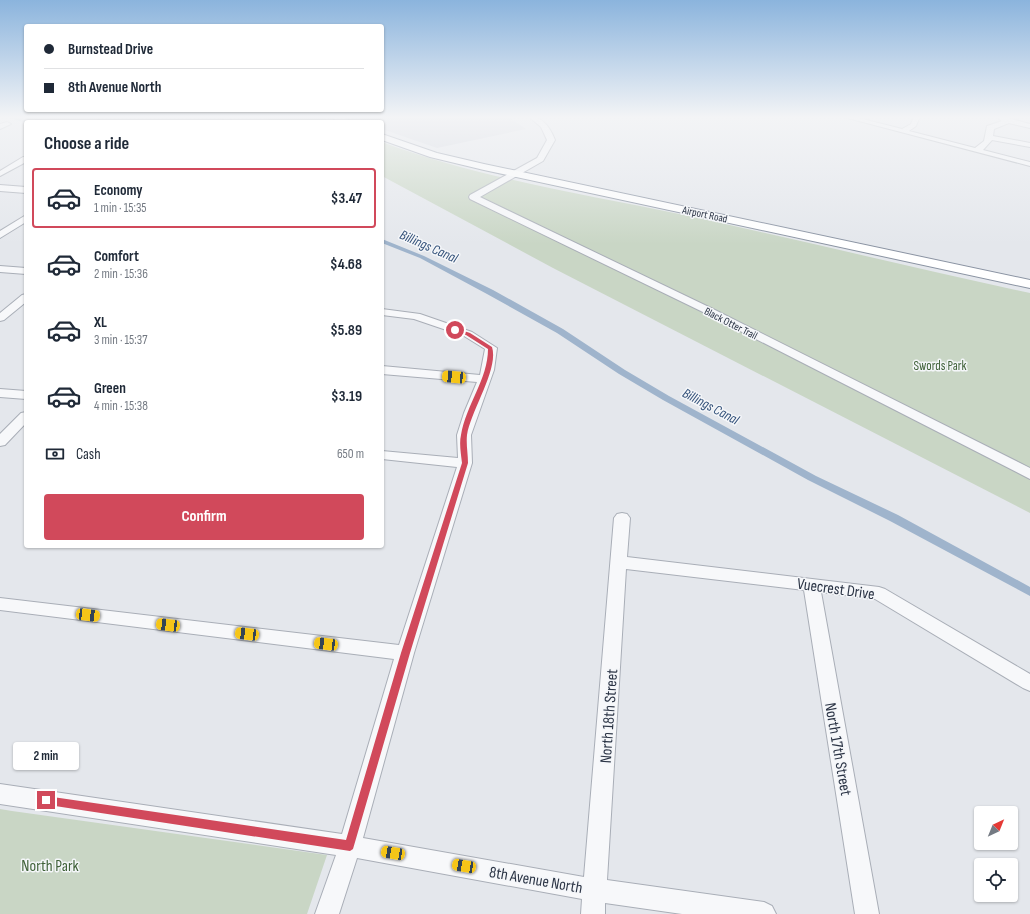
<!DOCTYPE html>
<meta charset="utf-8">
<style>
:root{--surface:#fff;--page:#f6f6f7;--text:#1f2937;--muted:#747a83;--line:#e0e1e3;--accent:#d1495b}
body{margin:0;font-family:"Sofia Sans Condensed",sans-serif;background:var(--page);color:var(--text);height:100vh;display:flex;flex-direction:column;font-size:15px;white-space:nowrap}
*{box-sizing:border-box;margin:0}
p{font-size:13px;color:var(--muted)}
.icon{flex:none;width:22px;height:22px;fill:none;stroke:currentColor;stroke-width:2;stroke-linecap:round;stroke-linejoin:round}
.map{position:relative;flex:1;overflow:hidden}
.side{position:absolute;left:24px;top:120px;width:360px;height:428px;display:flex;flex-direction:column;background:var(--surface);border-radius:4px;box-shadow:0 1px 3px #0004}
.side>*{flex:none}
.hud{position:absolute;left:24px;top:24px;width:360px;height:88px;border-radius:4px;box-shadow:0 1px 3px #0004;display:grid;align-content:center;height:88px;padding:0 20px;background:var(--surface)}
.needle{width:26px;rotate:43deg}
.controls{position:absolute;left:974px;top:806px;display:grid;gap:8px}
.controls a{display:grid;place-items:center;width:44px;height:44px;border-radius:4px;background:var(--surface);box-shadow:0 1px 3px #0004;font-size:20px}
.end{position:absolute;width:18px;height:18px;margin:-9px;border:5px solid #d1495b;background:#fff;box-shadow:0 0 0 2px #fff}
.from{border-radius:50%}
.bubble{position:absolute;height:28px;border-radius:4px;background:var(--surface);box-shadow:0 1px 3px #0004;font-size:13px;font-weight:700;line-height:28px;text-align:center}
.car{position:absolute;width:12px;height:24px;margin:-12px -6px;border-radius:5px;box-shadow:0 0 3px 1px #0007;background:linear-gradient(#f5c518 24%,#345 0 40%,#f5c518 0 76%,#345 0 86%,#f5c518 0)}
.hud b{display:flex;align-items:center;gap:14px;height:38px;font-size:15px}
.hud b+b{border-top:1px solid var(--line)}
.hud i{width:10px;height:10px;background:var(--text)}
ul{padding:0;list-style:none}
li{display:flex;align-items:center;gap:12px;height:60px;margin:0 8px 6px;padding:0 12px;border:2px solid transparent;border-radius:4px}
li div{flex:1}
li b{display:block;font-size:15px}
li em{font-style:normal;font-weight:700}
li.selected{border-color:var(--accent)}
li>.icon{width:36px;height:36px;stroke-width:1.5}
h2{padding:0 20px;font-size:18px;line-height:48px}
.pay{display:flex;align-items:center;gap:10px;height:44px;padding:0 20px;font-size:15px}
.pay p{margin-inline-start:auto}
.button{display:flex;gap:8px;margin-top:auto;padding:8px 20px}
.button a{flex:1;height:46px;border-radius:4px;background:var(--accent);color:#fff;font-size:16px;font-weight:700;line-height:46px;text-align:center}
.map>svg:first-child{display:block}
.built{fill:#d2d6de}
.green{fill:#c9d6c5}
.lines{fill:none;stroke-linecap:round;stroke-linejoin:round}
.canal{fill:#9fb4cc;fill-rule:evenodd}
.minor-casing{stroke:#a9aeb7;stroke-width:2}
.highway-casing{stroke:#8b94a3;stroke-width:2}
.minor{fill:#f7f8fa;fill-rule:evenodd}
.highway{fill:#fff;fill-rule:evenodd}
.route{fill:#d1495b}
.labels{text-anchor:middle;stroke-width:3;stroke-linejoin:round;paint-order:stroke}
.far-street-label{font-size:11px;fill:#2b3445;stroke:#f4f6f9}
.park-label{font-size:13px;fill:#3f6138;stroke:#f4f6f9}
.water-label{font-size:14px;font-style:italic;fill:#34527a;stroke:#f4f6f9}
.near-street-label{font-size:16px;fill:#2b3445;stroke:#f4f6f9}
.near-park-label{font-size:16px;fill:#3f6138;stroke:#f4f6f9}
</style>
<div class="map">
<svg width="1030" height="914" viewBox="0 0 1030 914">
<rect width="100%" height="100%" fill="#e4e7ec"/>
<path class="built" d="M354,116h153l19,13 -89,19 -55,-19v-7h-15z"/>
<path class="green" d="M262,116h58l11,6h-58z
M382,142c97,36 201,52 302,73 116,25 230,53 346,78v220l-477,-245 -171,-92z
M0,809l12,2 315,44 -20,59h-307z"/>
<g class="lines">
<path class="canal" d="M4,116h8l17,6 -3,1z
M382,239l42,17 69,34 70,39 62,41 44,26 147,80 82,39 132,72v9l-140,-75 -82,-41 -145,-80 -44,-26 -62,-41 -70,-39 -67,-36 -38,-15z"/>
<g class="minor-casing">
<path id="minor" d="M27,116c10,0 21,3 31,3 11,0 35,-4 43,3h-50z
M220,116h7l6,6h-7z
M528,116c14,0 22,11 27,24l-12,21 -63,36 233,112 317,159v11l-325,-166 -235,-114 -1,-2 1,-2 67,-37 10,-18 -6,-13z
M840,116h11l51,13 9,-5 3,-8h6l-4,10 -7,5 66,17 9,-7 3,-15 15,-5 -4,-3 -1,-2c10,0 23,6 33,8v4l-21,-5 -15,6 -1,7 37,7v4l-38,-7 -9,10 47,12v4z
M7,122l4,2 -11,5v-5z
M23,157h3v5l-26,14v-5z
M0,185l26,2v6l-26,-2z
M26,215v7l-26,16v-7z
M0,266l26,2v6l-26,-2z
M26,294v8l-22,18 -4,1v-8l22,-18z
M382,309l38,5 52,18 25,16 -3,22 -23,65 1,28 -58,190 -51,185 221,39 30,-359 3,-4 5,-1 5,1 3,4 -3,39 252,30 6,2 145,85v17l-7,-3 -148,-89 -54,-7 58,322h-24l-51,-324 -178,-21 -19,311 157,22 8,4 4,8h-94l-77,-11v11h-24l1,-15 -225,-41 -18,56h-24l21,-59 -336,-51v-20l342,50 52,-175 -394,-49v-12l399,47 58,-178 -75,-8v-8l76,7 -1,-23 7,-22 13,-31 -95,-8v-8l98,9 5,-26 -21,-13 -50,-17 -32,-4z
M0,389l26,2v8l-26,-2z
M26,412v11l-21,22 -5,1v-12l21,-21z"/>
</g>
<g class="highway-casing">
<path id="highway" d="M329,116h13l10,6h-13z
M382,134l55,19 47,11 546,116v8l-546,-118 -54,-13 -48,-17z"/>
</g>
<use href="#minor" class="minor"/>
<use href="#highway" class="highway"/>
</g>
<linearGradient id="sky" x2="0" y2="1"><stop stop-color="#8bb4dd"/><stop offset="0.48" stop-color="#f3f4f6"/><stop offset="1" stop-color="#f3f4f6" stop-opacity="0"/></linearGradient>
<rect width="1030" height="244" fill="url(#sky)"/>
<path class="route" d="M455,328l15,5 22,14c7,22 -21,63 -25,88 -1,9 1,19 1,28l-58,190 -57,196 -3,2 -308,-47 -1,-4 1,-3 4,-1 300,44 55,-187 61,-190c-1,-9 -3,-20 -1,-28 5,-30 27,-56 27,-86l-22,-14 -13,-4 -1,-1z"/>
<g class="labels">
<g class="far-street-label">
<text transform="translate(705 214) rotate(12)" y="4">Airport Road</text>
<text transform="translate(731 323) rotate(27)" y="4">Black Otter Trail</text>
</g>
<g class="park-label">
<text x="940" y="370">Swords Park</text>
</g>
<g class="water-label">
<text transform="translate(429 246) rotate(24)" y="5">Billings Canal</text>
<text transform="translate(711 406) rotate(28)" y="5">Billings Canal</text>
</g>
<g class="near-street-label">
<text transform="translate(836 588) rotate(8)" y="6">Vuecrest Drive</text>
<text transform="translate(608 716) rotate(-86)" y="6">North 18th Street</text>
<text transform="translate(839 749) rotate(80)" y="6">North 17th Street</text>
<text transform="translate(536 879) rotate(10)" y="6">8th Avenue North</text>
</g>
<g class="near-park-label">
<text x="50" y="871">North Park</text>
</g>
</g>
</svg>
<div class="controls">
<a><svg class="needle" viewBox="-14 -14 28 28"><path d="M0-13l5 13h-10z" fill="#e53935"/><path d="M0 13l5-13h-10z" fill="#747a83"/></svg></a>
<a><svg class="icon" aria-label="locate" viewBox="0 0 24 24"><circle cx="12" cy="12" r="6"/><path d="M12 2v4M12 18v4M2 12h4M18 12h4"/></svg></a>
</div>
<i class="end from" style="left:455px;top:330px"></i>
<i class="end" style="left:46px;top:800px"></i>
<div class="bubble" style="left:13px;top:742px;width:66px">2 min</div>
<i class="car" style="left:454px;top:377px;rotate:275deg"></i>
<i class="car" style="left:88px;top:615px;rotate:97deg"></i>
<i class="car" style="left:168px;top:625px;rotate:277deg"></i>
<i class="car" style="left:247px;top:634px;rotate:277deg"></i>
<i class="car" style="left:326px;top:644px;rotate:277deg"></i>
<i class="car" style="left:393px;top:853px;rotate:280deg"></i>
<i class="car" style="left:464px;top:866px;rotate:280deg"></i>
<div class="hud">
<b><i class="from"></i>Burnstead Drive</b>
<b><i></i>8th Avenue North</b>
</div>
<section class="side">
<h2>Choose a ride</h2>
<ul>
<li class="selected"><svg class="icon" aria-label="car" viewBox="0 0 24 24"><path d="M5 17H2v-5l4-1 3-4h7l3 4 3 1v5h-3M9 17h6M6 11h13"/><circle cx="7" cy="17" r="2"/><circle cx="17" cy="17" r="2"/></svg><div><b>Economy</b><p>1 min · 15:35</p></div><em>$3.47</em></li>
<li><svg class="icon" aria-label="car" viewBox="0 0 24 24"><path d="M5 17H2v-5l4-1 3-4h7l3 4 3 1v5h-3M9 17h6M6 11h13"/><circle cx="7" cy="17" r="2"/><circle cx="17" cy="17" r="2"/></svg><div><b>Comfort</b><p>2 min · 15:36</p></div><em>$4.68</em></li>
<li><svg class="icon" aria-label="car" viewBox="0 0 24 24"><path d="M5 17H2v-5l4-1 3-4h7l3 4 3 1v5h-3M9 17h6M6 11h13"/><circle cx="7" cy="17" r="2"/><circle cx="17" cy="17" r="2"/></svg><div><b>XL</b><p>3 min · 15:37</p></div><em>$5.89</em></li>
<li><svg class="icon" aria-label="car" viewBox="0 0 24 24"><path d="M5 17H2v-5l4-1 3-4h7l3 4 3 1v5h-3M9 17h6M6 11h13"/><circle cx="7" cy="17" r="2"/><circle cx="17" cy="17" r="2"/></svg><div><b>Green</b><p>4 min · 15:38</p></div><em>$3.19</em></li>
</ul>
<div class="pay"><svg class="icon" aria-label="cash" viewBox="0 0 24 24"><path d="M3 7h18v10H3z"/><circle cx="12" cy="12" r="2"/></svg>Cash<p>650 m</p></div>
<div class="button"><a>Confirm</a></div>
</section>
</div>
